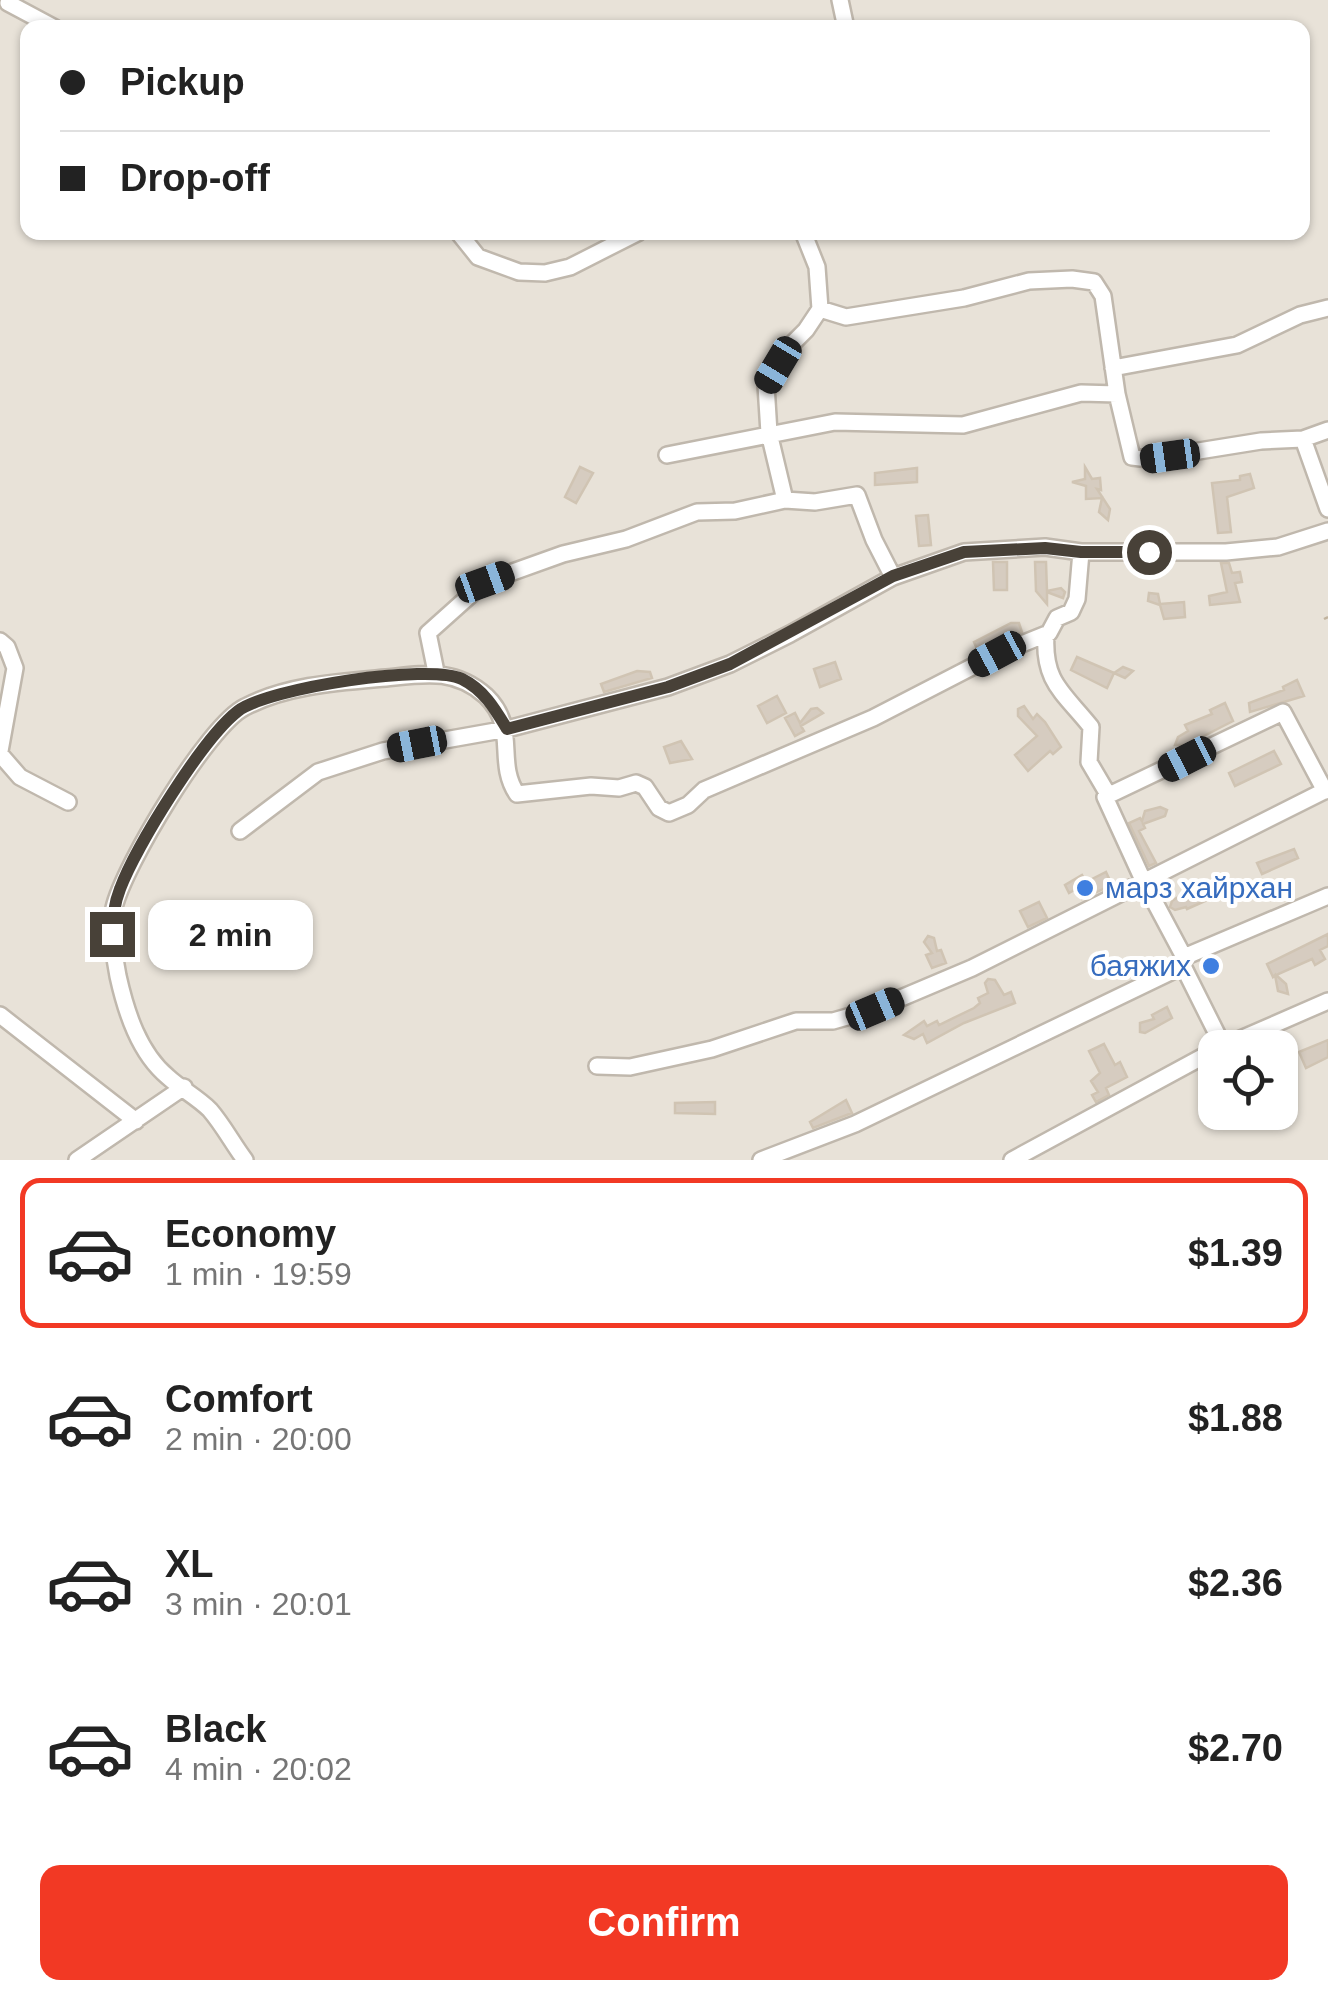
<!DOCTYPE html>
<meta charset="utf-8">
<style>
:root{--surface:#fff;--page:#f6f6f6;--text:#222;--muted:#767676;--line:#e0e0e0;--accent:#f23924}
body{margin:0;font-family:Arial,sans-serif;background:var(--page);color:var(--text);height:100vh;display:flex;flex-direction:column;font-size:38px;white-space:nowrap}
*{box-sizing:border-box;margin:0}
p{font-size:32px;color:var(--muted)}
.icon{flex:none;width:55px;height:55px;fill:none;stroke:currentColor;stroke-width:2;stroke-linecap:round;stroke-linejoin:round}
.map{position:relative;height:1160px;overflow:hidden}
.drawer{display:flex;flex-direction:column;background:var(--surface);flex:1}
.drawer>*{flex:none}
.top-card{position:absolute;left:20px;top:20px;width:1290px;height:220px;border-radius:20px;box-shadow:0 2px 8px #0004;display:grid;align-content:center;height:220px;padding:0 40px;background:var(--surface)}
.tools{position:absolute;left:1198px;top:1030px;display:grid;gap:20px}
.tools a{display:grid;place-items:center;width:100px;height:100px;border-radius:20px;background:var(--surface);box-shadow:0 2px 8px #0004;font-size:50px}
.end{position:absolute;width:45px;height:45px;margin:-22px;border:12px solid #484138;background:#fff;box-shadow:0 0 0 5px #fff}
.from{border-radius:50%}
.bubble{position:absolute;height:70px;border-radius:20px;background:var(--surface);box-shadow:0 2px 8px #0004;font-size:32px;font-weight:700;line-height:70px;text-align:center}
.car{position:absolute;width:30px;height:60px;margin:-30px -15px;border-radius:12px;box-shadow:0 0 8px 2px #0007;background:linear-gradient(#222 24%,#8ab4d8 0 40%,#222 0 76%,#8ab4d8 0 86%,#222 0)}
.top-card b{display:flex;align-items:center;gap:35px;height:95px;font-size:38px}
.top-card b+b{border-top:2px solid var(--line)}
.top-card i{width:25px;height:25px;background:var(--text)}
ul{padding:18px 0 0;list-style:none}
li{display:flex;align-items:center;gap:30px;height:150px;margin:0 20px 15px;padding:0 20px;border:5px solid transparent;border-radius:20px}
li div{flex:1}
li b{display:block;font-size:38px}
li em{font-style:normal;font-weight:700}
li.on{border-color:var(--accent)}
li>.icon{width:90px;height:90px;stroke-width:1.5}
.button{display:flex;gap:20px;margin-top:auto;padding:20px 40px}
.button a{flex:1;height:115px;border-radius:20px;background:var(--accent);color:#fff;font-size:40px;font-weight:700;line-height:115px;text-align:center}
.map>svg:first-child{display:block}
.residential{fill:#e8e2d8;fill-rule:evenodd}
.building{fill:#d6ccc0;stroke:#d0c4b3;stroke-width:2.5}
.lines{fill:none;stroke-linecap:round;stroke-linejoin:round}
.minor-casing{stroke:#c0b8ad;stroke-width:20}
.path{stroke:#c1b39e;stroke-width:2.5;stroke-dasharray:5 5;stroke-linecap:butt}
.minor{stroke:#fff;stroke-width:15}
.route{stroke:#484138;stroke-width:12}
.shop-dot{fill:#3f7fe0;stroke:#fff;stroke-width:4}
.labels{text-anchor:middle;stroke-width:8;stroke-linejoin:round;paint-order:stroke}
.shop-label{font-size:30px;fill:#366cbe;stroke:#fff;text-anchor:start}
</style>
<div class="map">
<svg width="1328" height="1160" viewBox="0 0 1328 1160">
<rect width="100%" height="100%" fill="#f4f1ea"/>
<path class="residential" d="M0,0h1328v1160h-1328zM28,28h1274v204h-1274zM1215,1048h65v64h-65z"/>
<path class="building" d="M580,467l13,6 -17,30 -11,-6z
M1085,467l7,12 8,-1 1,12 -4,-1 13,20 -2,11 -9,-8 3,-14 -16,1v-13l-14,-4 13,-3z
M917,468v14l-42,3v-12z
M1250,474l4,14 -27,9 4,35 -13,1 -6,-50 28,-3v-4z
M928,515l3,30 -12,1 -3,-30z
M993,562h14v28h-13z
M1035,562h11l1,29 14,-3 4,4 -2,6 -16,-6v12l-11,-13z
M1221,563h8l3,10 8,-1 2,10 -7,1 5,19 -30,3 -1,-9 18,-4z
M1149,593l9,1 2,10 24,-2 1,15 -21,2 -4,-14 -12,-4z
M1011,623h8l3,9 -44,19 -4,-9z
M1077,657l37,16 9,-6 10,4 -8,7 -11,-5 -7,15 -36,-18z
M835,662l6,17 -21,8 -6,-18z
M637,671l13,1 2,6 -48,14 -3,-8z
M1297,680l7,16 -54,16 -1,-9 35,-13 -1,-3z
M777,696l9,17 -19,10 -9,-17z
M1225,703l8,18 -47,24h-11l3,-8 10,-6 -3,-6 27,-11 -2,-4z
M1024,706l9,13 4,-5 8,8 16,25 -8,7 -3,-3 -22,20 -13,-16 22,-19 -19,-20v-7z
M817,708l6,5 -22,13 3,5 -9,5 -10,-18 10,-5 5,10 11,-14z
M681,741l11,18 -22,4 -6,-16z
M1274,751l7,13 -46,22 -6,-13z
M1160,807l7,3 -2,6 -22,8 2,4 -6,3 17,32 -7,3 -20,-43 11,-5 2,3 3,-10z
M1294,849l4,9 -36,16 -5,-11z
M1106,872l6,13 -30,14 -6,-10 -7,4 -4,-8 17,-10 4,7z
M1200,889l5,12 -18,8 -1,-2 -11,3 -5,-3 2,-6 15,-10 1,3z
M1039,902l8,16 -19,9 -8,-16z
M1328,934v12l-8,4 5,9 -10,6 -3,-6 -36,16 10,9 2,10 -10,-3 -3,-16 -2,2 -6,-13z
M928,936l6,2 3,13 4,-1 5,13 -14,5 -6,-13 6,-2 -8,-11z
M988,979l7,1 9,15 7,-3 4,11 -51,20 -37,20 -4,-9 -9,5 -10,-4 20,-14 3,5 10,-5 2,4 35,-17 6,-5 -2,-5 10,-5 -3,-10z
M1167,1007l5,11 -27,15 -5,-1v-9l14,-4 -2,-4z
M1328,1040v17l-22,11 -7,-16z
M1104,1044l11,21 5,-3 7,15 -21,11 3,7 -13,7 -4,-7 6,-3 -7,-11 9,-8 -11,-22z
M846,1100l6,13 -39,15 -3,-6z
M715,1102v12l-40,-1v-10z"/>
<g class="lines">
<g class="minor-casing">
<path id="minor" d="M840,0l6,28
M8,3l47,25
M458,232l20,25 41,15 26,1 25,-6 69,-35
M820,309l26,8 118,-19 65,-17 43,-2 22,3 9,14 14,98
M1113,368l124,-23 63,-30 28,-7
M1303,439l25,70
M667,455l168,-33 128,3 118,-32 36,1 15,63 17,2 112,-18 42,-2 25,-9
M785,500l30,2 42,-7 17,45 19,37
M1046,635c-3,47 17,57 45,92l-2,35 20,34
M0,641l7,6 8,21 -15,83
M436,672l-8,-39 57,-51 78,-28 63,-15 71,-27 38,-1 50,-11 -16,-67 -3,-48 24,-39 16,-16 14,-21 -3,-42 -14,-35
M0,754l20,23 48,25
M240,831l78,-59 65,-21 124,-22 161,-42 62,-23 60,-30 103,-57 71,-25 81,-5 36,5h145l52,-5 50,-16
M1184,957l-41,-77 -38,-83 178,-85 42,79
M1183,966l40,80
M0,1015l136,106
M1220,1048l108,-47
M597,1066l33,1 82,-18 84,-28h37l42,-12 97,-41 356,-179
M77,1160l107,-73
M245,1160c-12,-16 -22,-35 -35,-50 -13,-13 -29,-21 -42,-33 -29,-24 -42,-65 -50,-101 -4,-21 -8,-46 -4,-68 9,-41 94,-183 131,-201 42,-22 95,-25 141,-29 38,-4 69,-10 100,18 33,32 9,65 31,98l74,-8 28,2 17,-5 9,4 14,21 10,5 19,-8 16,-15 169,-72 124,-64 52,-21 8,-15 14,-6 6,-13 4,-47
M761,1160l94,-36 328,-158 1,-9 144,-61
M1012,1160l203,-110"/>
</g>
<path class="path" d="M1324,619l4,-2"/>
<use href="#minor" class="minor"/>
</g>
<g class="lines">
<path class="route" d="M112,934c1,-16 2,-30 8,-45 16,-43 83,-151 118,-178 30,-23 191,-48 224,-32 22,11 33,30 45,50l161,-42 62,-23 163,-88 71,-24 81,-4 36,4h68"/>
</g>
<g class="shop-dot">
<circle cx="1085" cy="888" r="10"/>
<circle cx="1211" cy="966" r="10"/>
</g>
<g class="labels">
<g class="shop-label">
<text x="1105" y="898">марз хайрхан</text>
<text x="1191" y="976" text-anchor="end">баяжих</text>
</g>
</g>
</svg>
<div class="tools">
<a><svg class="icon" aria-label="locate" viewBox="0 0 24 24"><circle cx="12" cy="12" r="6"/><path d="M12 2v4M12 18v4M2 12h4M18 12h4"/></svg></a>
</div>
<i class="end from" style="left:1149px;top:552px"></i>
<i class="end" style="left:112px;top:934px"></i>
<div class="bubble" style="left:148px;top:900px;width:165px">2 min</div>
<i class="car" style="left:778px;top:365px;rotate:211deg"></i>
<i class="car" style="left:1170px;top:456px;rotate:262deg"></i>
<i class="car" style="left:485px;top:582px;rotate:70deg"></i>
<i class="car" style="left:997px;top:654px;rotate:242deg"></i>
<i class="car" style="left:417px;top:744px;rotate:259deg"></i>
<i class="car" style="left:1187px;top:759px;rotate:243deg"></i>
<i class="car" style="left:875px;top:1009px;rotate:67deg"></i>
<div class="top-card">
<b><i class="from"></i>Pickup</b>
<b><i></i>Drop-off</b>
</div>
</div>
<section class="drawer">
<ul>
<li class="on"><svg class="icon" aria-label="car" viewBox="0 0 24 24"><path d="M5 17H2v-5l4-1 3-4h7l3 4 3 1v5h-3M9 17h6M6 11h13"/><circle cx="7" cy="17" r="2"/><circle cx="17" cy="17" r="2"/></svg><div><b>Economy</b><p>1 min · 19:59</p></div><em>$1.39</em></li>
<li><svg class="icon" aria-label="car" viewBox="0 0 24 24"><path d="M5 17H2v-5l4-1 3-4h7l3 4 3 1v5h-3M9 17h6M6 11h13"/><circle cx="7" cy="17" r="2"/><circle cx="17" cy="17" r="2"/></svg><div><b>Comfort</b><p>2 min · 20:00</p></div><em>$1.88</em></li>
<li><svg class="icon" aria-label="car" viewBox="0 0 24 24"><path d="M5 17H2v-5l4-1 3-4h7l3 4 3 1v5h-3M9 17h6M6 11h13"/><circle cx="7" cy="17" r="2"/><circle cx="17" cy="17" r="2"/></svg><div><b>XL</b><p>3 min · 20:01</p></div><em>$2.36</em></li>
<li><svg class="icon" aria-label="car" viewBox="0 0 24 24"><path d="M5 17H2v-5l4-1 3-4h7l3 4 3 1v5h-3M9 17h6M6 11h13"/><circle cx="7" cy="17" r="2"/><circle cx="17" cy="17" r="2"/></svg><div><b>Black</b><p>4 min · 20:02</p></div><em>$2.70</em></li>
</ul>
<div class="button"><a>Confirm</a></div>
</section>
